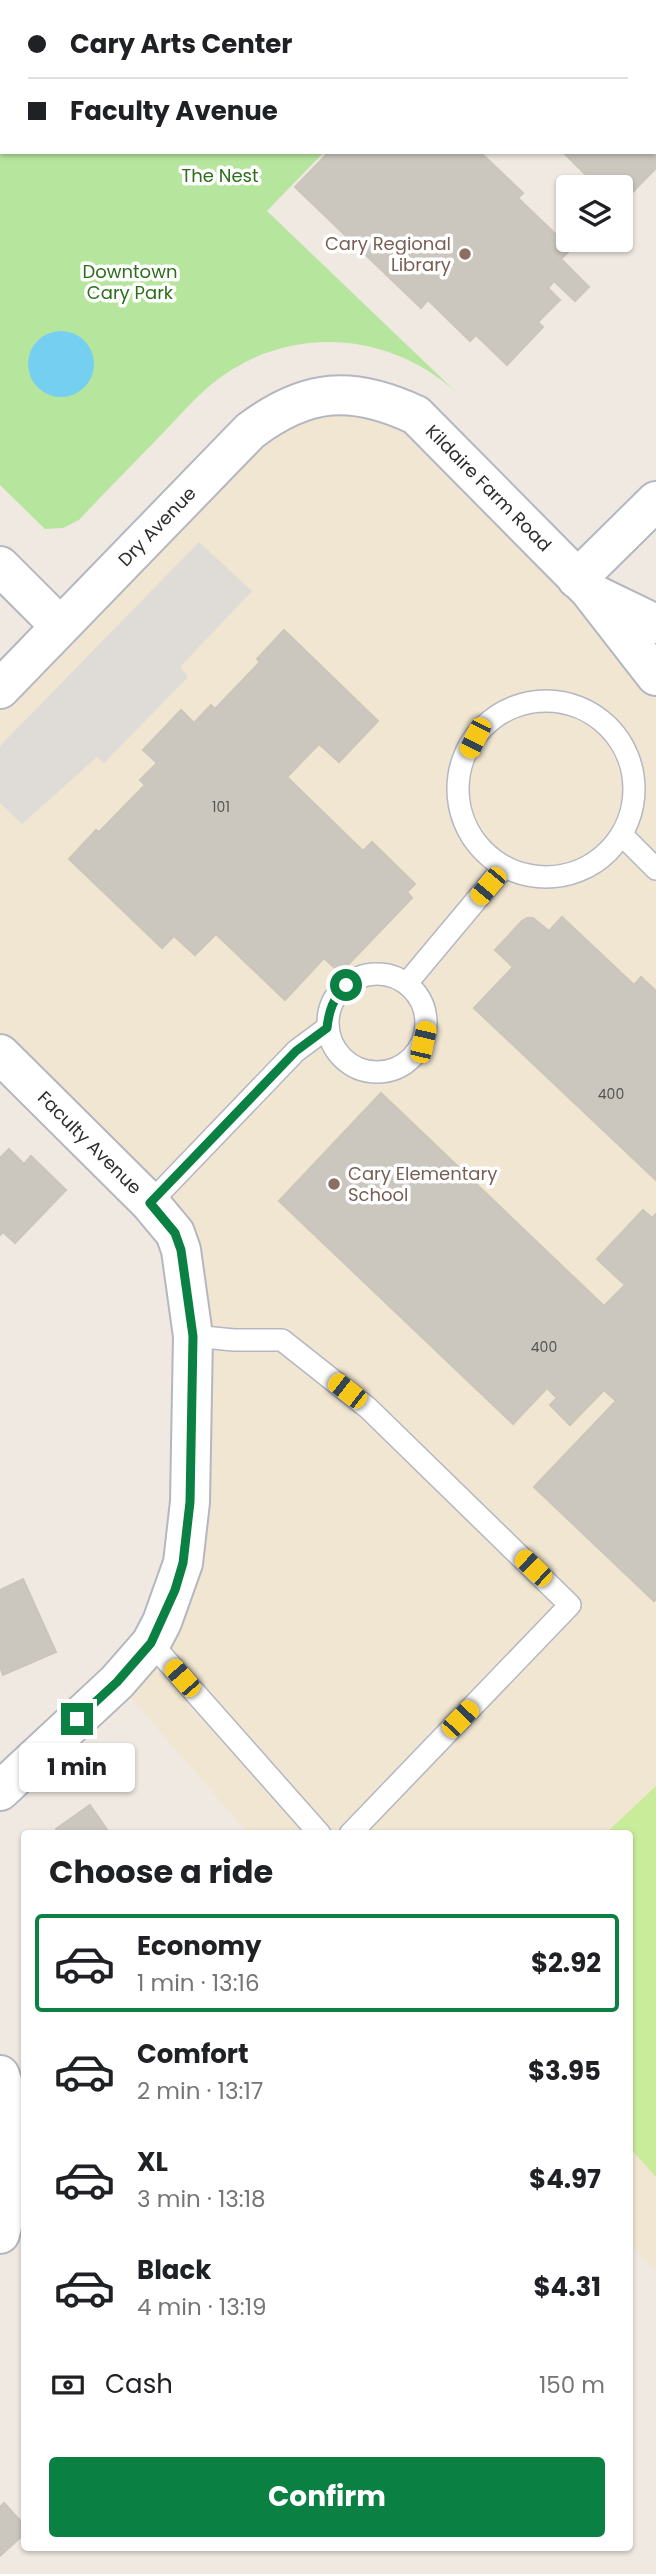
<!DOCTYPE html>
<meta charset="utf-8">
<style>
:root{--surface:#fff;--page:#f6f6f6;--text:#202124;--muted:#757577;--line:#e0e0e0;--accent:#0b8043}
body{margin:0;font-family:Poppins,sans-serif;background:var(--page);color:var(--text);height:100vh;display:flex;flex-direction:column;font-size:26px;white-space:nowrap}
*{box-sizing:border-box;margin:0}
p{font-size:23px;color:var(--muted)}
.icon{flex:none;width:38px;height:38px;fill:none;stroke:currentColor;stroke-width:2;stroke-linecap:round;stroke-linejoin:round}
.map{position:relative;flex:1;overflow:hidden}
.side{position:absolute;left:21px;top:1830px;width:612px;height:721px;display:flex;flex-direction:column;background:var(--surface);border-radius:7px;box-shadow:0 2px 5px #0004}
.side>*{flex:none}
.banner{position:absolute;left:0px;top:0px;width:656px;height:154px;box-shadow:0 2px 5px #0004;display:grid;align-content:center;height:154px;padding:0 28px;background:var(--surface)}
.buttons{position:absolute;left:556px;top:175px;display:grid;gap:14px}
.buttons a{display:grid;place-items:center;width:77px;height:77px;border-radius:7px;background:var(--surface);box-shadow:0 2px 5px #0004;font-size:35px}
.end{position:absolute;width:32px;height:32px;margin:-16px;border:9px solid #0b8043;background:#fff;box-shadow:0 0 0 4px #fff}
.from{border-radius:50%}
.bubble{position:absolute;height:49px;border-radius:7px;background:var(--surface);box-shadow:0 2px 5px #0004;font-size:23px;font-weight:700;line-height:49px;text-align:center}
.car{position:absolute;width:21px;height:42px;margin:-21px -10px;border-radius:9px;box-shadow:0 0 5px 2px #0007;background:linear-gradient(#f5c518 24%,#345 0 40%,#f5c518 0 76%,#345 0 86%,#f5c518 0)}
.banner b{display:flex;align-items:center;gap:24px;height:66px;font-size:26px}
.banner b+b{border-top:2px solid var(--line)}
.banner i{width:18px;height:18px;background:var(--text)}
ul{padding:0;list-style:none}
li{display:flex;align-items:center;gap:21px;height:98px;margin:0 14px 10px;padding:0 14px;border:4px solid transparent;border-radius:7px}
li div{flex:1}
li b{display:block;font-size:26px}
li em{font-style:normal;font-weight:700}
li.on{border-color:var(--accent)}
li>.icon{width:63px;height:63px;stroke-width:1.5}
h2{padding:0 28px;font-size:32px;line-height:84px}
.pay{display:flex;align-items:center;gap:18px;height:77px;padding:0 28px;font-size:26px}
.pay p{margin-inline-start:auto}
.primary-button{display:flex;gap:14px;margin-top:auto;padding:14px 28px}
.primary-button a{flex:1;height:80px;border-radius:7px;background:var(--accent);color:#fff;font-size:28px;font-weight:700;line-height:80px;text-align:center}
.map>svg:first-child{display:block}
.education{fill:#f0e6d1}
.green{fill:#b6e59e}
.pitch{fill:#c9ec9a}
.plaza{fill:#dfdcd8}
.water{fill:#75cff0}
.building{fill:#cbc7bf;stroke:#cbc5ba;stroke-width:2}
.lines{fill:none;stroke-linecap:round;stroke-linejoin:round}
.lane-casing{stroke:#b4b7c1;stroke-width:24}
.street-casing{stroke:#b4b7c1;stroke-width:42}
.secondary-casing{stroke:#b4b7c1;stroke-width:42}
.lane{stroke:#fff;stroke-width:21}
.street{stroke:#fff;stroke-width:38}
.secondary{stroke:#fff;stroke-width:38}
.route{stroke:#0b8043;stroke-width:9}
.education-dot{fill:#8d6e63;stroke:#fff;stroke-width:2.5}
.labels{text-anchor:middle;stroke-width:7;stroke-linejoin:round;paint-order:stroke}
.number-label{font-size:14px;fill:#555452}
.park-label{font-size:18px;fill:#2c6e1b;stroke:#fff}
.education-label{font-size:18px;fill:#785e54;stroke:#fff;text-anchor:end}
.street-label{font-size:18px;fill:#2e2e2e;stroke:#fff}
</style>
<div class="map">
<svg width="656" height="2574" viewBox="0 0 656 2574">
<rect width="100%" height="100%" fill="#efe9e1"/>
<path class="education" d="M393,404l263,252v1615l-26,-26v-411h-381l-132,-152 58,-92 6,-340 -181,-196v-365l275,-277z"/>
<path class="green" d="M0,0h402l2,2h-402v150h322l-57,59 189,181c-68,-62 -170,-68 -243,-9 -18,15 -33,32 -49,49 -28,29 -57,58 -85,88l-16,8 -18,1 -45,-44z"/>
<path class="pitch" d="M656,1786v391l-26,-29v-314h-25z"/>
<path class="plaza" d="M199,542l53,49 -72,76 8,10 -84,86 -7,-6 -75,67 -22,-21v-57z"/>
<path class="water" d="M28 364a33 33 0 1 1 66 0a33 33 0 1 1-66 0Z"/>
<path class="building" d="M497,0h159v168l-35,36v-17h-23l-35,-35h91v-150z
M329,152h151l43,41 -5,5 53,51 -10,10 28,28 -14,14 -21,-20 -6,7 12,12 -22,22 5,5 -36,38 -31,-30 -6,6 -42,-41 -7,8 -126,-121z
M284,630l94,91 -39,41 -20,-18 -32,33 76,74 9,-9 43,42 -8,8 5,6 -72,75 -16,-15 -39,42 -69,-66 -21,21 -21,-19 -12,12 -93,-89 27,-29 3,2 46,-47 -5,-5 17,-17 -14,-13 38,-40 13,13 17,-18 4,4 45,-47 -3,-3z
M562,917l72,68 7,-8 15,14v189l-182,-172 39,-41 -18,-17 27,-29 5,-3h6l16,13z
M381,1093l223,213 21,-21 -28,-26 46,-49 9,8 4,-4v385l-2,2 -120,-114 82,-86 -12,-11 -34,35 -20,-20 7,-7 -10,-10 -34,36 -234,-223z
M9,1149l15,15 7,-8 35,34 -51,53 -12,-11 -3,3v-77z
M23,1579l33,73 -53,23 -3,-8v-77z
M90,1805l20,29h-50l-4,-5z
M4,2503l20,22v9l-24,22v-49z"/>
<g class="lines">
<g class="lane-casing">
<path id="lane" d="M458 789a88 88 0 1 1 176 0a88 88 0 1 1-176 0Z
M622,835l34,34
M328 1023a49 49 0 1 1 98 0a49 49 0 1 1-98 0Z
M407,983l97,-116
M150,1203l146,-152 31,-23
M193,1336l41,4h48l86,68 202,197 -220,229
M151,1643l169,191"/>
</g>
<g class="street-casing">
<g id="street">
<path id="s1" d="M0,1054l150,149 25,30 6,17 12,86 -3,166 -7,61 -21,59 -11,21 -34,39 -117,109"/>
</g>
</g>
<g class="secondary-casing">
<g id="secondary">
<path d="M0,566l60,60"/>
<path d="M577,579l79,-78"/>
<path d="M598,596l58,28"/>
<path id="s2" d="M0,689l250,-258c57,-43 102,-46 166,-16l174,176 66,85"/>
<path d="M0,2075c19,53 15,105 0,159"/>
</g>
</g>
<use href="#lane" class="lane"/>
<use href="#street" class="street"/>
<use href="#secondary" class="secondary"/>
</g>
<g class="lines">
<path class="route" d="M77,1719l40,-37 34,-39 24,-53 8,-27 7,-61 3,-166 -12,-86 -6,-17 -25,-30 146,-152 31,-23c2,-18 6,-29 19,-43"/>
</g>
<g class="education-dot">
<circle cx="465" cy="254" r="7"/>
<circle cx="334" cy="1184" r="7"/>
</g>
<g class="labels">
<g class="number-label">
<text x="221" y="812">101</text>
<text x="611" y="1099">400</text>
<text x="544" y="1352">400</text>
</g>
<g class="park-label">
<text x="220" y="182">The Nest</text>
<text x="130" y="278">Downtown<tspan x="130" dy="21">Cary Park</tspan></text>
</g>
<g class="education-label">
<text x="451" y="250">Cary Regional<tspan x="451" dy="21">Library</tspan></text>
<text x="348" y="1180" text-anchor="start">Cary Elementary<tspan x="348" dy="21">School</tspan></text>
</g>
<g class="street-label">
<text dy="6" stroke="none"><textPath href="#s2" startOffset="640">Kildaire Farm Road</textPath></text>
<text dy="6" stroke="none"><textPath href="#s2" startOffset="226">Dry Avenue</textPath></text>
<text dy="6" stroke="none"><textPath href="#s1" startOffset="126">Faculty Avenue</textPath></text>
</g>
</g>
</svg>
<div class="buttons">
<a><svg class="icon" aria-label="layers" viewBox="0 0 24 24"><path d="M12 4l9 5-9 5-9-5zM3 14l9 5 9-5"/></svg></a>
</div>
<i class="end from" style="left:346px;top:985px"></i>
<i class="end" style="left:77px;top:1719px"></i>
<div class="bubble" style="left:19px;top:1743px;width:116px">1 min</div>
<i class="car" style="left:475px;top:738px;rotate:206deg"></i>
<i class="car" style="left:488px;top:886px;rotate:220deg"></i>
<i class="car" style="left:423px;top:1042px;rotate:13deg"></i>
<i class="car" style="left:347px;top:1391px;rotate:308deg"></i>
<i class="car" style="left:533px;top:1568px;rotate:314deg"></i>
<i class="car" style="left:182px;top:1678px;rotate:319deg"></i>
<i class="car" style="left:460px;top:1719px;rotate:44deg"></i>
<div class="banner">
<b><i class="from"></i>Cary Arts Center</b>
<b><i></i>Faculty Avenue</b>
</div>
<section class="side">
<h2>Choose a ride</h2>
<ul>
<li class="on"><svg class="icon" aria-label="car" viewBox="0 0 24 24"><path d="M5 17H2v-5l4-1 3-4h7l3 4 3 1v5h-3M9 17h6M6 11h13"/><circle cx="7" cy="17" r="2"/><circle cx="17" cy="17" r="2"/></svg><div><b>Economy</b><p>1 min · 13:16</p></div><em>$2.92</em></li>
<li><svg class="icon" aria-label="car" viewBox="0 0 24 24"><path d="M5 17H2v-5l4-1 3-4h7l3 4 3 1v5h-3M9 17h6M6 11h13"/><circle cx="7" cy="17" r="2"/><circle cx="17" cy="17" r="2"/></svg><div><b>Comfort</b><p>2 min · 13:17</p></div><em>$3.95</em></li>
<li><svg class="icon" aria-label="car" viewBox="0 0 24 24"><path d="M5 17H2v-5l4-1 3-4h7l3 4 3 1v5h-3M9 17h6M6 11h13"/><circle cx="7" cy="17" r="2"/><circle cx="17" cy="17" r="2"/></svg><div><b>XL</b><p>3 min · 13:18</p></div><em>$4.97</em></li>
<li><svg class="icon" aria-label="car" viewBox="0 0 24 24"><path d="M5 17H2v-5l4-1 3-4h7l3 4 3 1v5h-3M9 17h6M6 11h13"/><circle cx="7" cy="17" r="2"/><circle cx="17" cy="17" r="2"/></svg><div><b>Black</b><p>4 min · 13:19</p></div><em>$4.31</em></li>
</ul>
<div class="pay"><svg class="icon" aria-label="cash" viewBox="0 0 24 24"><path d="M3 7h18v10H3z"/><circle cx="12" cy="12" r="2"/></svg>Cash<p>150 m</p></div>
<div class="primary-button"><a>Confirm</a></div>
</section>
</div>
